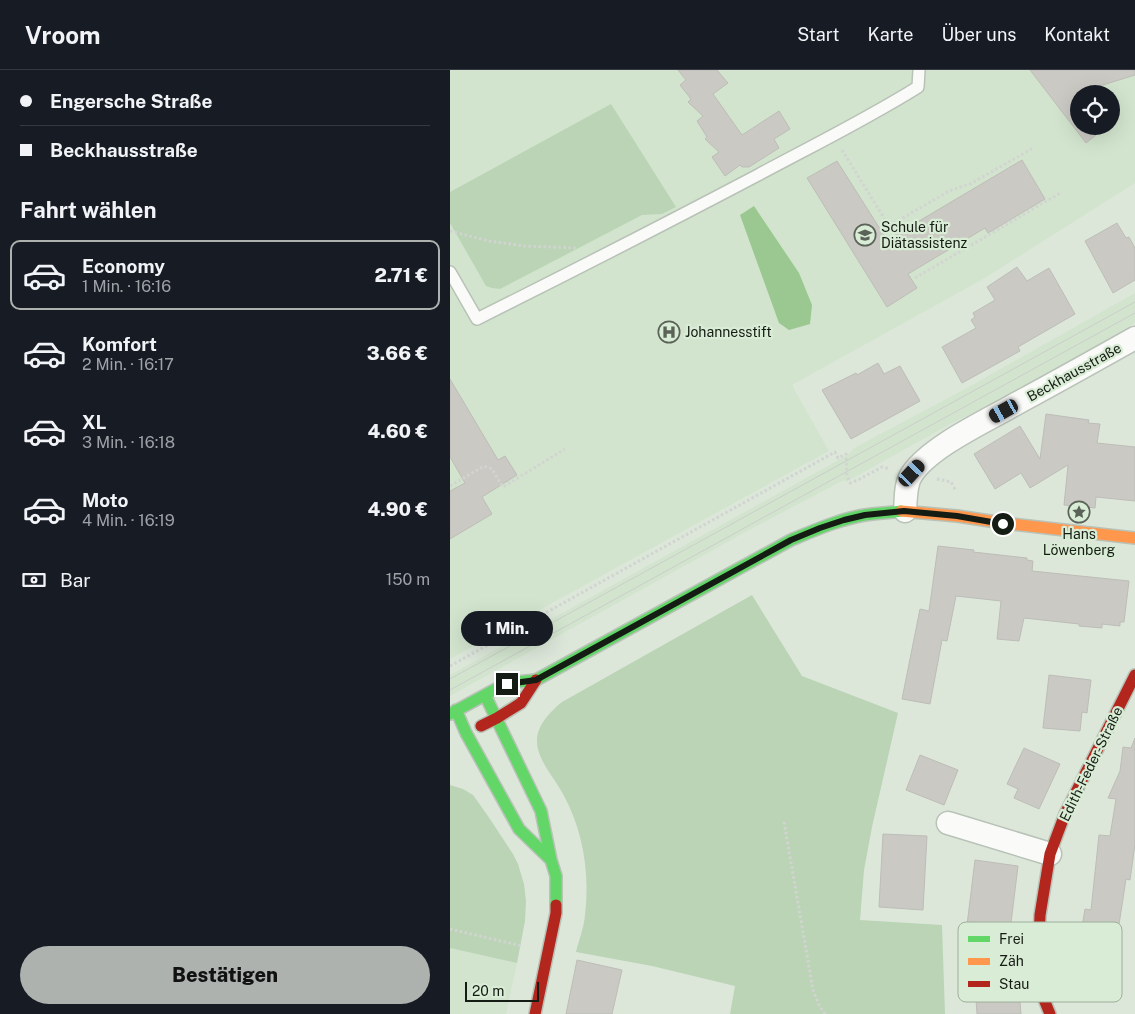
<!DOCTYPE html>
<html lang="de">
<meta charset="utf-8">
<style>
:root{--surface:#171b24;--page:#20242c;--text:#f1f3f6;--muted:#9ea1a6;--line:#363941;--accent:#aeb2af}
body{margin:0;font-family:"Public Sans",sans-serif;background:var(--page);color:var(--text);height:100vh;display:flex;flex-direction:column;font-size:19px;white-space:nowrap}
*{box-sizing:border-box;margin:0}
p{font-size:16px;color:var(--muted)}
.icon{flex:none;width:28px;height:28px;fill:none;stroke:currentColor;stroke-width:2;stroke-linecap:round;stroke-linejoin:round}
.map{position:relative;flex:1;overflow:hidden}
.details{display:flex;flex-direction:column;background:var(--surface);width:450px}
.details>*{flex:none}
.banner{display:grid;align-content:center;height:110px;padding:0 20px;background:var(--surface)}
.buttons{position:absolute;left:620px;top:15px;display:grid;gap:10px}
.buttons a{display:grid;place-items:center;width:50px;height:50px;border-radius:50%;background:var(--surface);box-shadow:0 5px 20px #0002;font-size:25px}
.scale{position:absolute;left:15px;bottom:12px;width:74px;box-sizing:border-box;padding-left:5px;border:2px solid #151c14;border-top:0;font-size:14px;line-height:18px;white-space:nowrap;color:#151c14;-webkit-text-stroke:4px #d9ecd5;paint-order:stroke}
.end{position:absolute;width:22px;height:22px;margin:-11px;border:6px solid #151c14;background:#fff;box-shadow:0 0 0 2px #fff}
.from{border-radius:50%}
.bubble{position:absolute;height:35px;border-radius:18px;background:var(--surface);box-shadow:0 5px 20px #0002;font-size:16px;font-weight:800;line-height:35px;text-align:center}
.car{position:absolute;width:15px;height:30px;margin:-15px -8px;border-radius:6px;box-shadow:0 0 4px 1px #0007;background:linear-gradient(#222 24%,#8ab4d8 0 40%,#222 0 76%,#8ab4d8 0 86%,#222 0)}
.banner b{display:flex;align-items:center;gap:18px;height:48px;font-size:19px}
.banner b+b{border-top:1px solid var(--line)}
.banner i{width:12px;height:12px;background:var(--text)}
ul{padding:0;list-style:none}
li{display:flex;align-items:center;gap:15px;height:70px;margin:0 10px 8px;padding:0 10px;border:2px solid transparent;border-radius:10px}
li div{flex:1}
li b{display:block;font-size:19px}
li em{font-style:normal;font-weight:800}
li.on{border-color:var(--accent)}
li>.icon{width:45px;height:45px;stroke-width:1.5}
h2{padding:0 20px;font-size:22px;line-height:60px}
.pay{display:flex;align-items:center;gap:12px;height:55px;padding:0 20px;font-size:19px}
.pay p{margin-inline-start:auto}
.cta{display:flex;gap:10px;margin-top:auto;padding:10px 20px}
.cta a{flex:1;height:58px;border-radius:30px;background:var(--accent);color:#111;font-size:20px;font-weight:800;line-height:58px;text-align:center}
header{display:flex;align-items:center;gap:30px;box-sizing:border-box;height:70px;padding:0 25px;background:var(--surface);border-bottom:1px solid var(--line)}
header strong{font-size:24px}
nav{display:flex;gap:28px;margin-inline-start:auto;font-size:18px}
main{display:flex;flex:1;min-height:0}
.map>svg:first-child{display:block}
.built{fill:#d2e4ce;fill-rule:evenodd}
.green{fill:#bad4b5}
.water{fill:#9ac890}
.building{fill:#cac9c3;stroke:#bdbdb7}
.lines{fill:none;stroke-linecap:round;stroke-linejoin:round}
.lane-casing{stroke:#b9c2b7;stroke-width:14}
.street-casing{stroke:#b9c2b7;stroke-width:25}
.fast-casing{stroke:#b9c2b7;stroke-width:14}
.slow-casing{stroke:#b9c2b7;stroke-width:14}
.jam-casing{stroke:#b9c2b7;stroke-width:14}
.path{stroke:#d1d4d0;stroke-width:3;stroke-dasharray:2.5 2.5;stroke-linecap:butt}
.lane{stroke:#fafbf9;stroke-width:11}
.street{stroke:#fafbf9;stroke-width:22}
.fast{stroke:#63d668;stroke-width:11}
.slow{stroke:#ff974d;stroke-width:11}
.jam{stroke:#b3261e;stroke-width:11}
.tram{stroke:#caceca;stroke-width:1}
.route{stroke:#151c14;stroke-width:6}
.labels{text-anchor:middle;stroke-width:4.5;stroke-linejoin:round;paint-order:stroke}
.poi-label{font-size:14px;fill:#151c14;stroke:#d9ecd5;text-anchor:start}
.street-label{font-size:14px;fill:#151c14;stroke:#d9ecd5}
.key{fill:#d9ecd5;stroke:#9eae9b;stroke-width:1}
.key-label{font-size:14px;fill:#151c14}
</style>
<header>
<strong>Vroom</strong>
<nav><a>Start</a><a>Karte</a><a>Über uns</a><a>Kontakt</a></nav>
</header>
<main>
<section class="details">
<div class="banner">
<b><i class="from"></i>Engersche Straße</b>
<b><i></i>Beckhausstraße</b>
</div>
<h2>Fahrt wählen</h2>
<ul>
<li class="on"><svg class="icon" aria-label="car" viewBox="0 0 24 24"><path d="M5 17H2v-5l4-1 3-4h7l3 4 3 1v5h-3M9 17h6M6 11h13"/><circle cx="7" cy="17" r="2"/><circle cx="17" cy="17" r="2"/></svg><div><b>Economy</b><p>1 Min. · 16:16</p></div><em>2.71 €</em></li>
<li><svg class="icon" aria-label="car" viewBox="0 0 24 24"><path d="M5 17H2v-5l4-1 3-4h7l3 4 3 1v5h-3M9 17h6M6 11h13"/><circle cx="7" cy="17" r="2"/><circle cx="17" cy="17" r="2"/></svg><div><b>Komfort</b><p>2 Min. · 16:17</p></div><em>3.66 €</em></li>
<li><svg class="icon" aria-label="car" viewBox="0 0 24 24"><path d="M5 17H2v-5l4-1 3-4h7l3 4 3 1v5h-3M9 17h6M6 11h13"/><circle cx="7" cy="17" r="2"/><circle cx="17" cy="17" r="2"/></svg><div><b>XL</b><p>3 Min. · 16:18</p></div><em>4.60 €</em></li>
<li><svg class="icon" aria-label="car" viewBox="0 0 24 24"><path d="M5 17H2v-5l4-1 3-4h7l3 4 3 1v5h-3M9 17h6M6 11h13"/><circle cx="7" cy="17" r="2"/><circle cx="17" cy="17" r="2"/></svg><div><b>Moto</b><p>4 Min. · 16:19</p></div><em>4.90 €</em></li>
</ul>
<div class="pay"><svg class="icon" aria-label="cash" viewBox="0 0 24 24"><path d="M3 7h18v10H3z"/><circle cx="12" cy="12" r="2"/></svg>Bar<p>150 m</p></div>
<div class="cta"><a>Bestätigen</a></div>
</section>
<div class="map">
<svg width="685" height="944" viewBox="0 0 685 944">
<rect width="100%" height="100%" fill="#dce7da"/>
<path class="built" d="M0,0h685v113l-150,95 -193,107 37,66 -379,208zM629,24h32v32h-32z
M685,223v30l-27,16 -126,70 -28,13 -108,60 -2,-2 -93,49 -301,167v-21l385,-213 14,-8 5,-6 111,-59z
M0,878l67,15 -11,51h-56z"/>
<path class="green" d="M161,34l65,103 -14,7 -20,1 -142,74 -8,-1 -6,-2 -36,-63v-31z
M302,525l50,81 96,37 -26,114 -8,43 -4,50 82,5 3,89h-215l5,-28 -83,-20 -76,-14c3,-12 8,-25 9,-37 5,-42 -2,-85 -22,-121 -9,-17 -27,-35 -26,-55 1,-15 14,-28 25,-37z
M0,715l13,4 10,6 15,21 25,38 5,10 6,20 2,17 -1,20 -8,42 -67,-15z"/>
<path class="water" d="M304,136l45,67 13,32 -2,19 -21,6 -10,-7 -39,-108z"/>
<path class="building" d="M228,0h39l11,13 -15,11 29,41 37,-24 11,18 -16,10 5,9 -30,19h-7l-2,-2 -15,11 -13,-19 7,-5 -14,-13 2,-2 -10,-16 6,-5 -15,-14 3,-3 -11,-14 6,-5z
M580,0h105v5l-45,14 1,5h-12v32h22l1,4 -16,13z
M572,90l23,39 -57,34 -3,-5 -77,46 9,14 -30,19 -80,-129 30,-17 50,79z
M667,153l9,15 3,-1 6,11v32l-22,13 -28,-52z
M567,197l10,14 22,-13 26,46 -57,33 2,4 -58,32 -20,-36 34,-19 -5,-8 4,-3 -2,-4 22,-13 -8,-13z
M428,293l6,11 16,-8 20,35 -69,38 -29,-49 34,-17 1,2z
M0,309l48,81 7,-4 12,19 -35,22 10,17 -42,25v-48l15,-8 -15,-26z
M596,344l43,6 -1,3 12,1 -3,19 38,4v54l-39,-4 -1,11 -31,-3 4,-40 -38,23 -9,-15 -26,16 -21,-35 46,-28 20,33z
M488,476l36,4 -1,2 54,6v2l6,1 -1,10 97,10 -5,41h-4v4l-18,-2v4l-23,-2v-2l-55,-6 -5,23 -22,-2 4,-38 -45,-5 -9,45 -5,-1 -12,64 -28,-5 18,-90 9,2z
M599,605l42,5 -4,33 -5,-1 -2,19 -37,-3z
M685,668v106l-5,36 -4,-1 -10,65 -36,-5 5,-30 6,1 8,-75 11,1 6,-37 -8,-1 12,-27 3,-24 8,1z
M574,678l36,16 -21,45 -25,-11 4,-9 -11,-5z
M470,685l38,15 -14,35 -38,-15z
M433,764l44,2 -4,74 -44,-3z
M525,790l43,6 -8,65 -43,-6z
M127,890l45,10 -10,44h-46z
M567,896l4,48h-44l-3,-44z"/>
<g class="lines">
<g class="lane-casing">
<path id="lane" d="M0,202l27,47c94,-47 188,-95 281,-144 54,-29 109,-56 160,-88l1,-17"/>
</g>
<g class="street-casing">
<path id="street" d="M455,441c1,-12 0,-27 7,-37 18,-27 72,-52 100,-68 41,-22 82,-45 123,-68
M498,753l102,31"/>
</g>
<g class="fast-casing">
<path id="fast" d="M35,625l56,116 10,49 5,16v29
M6,640l10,23 53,96 32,31
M0,644l57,-31 29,-3 255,-140c24,-10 49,-21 74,-25 12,-2 24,-2 36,-4"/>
</g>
<g class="slow-casing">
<path id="slow" d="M451,441l56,5 46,7 132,15"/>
</g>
<g class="jam-casing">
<path id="jam" d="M31,656l16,-8 24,-15 15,-23
M85,944l21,-101v-8
M600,944l-9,-22 -3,-25 2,-52 10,-61 15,-40 70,-139"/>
</g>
<path class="path" d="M392,80l47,76 60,-35 23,-8 61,-35
M0,161l39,10 36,5 53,2
M465,208l147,-86
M487,409l14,3 5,9
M0,416l34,-20 8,3 11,18 62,-38
M0,596l385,-214 3,6 8,-4 1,22 3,7 8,-3 24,-13 8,2
M334,752l29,168 6,15 6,9
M0,859l72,17"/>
<use href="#lane" class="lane"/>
<use href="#street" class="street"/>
<use href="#fast" class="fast"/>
<use href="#slow" class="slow"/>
<use href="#jam" class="jam"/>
<path class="tram" d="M0,609l685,-377
M0,620l685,-377"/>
</g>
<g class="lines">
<path class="route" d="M57,614l29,-4 255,-140 29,-12 24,-8 21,-5 39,-4 53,5 46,8"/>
</g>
<defs>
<g id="school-ring" transform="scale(1.125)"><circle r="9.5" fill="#d9ecd5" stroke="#5b6359" stroke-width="1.5"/><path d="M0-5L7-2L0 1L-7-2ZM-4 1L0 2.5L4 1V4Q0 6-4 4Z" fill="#5b6359"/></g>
<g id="hospital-ring" transform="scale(1.125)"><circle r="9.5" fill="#d9ecd5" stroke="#5b6359" stroke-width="1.5"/><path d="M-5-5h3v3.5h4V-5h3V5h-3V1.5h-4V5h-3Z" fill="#5b6359"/></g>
<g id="sight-ring" transform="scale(1.125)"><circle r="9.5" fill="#d9ecd5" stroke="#5b6359" stroke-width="1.5"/><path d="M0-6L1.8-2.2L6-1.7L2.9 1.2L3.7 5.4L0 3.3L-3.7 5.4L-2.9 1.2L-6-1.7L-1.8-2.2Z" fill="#5b6359"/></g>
</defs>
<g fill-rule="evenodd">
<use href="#school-ring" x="415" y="165"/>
<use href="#hospital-ring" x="219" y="262"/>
<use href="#sight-ring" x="629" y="442"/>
</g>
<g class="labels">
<g class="poi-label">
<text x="431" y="162">Schule für<tspan x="431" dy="16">Diätassistenz</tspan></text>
<text x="235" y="267">Johannesstift</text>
<text x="629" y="469" text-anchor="middle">Hans<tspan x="629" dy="16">Löwenberg</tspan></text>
</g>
<g class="street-label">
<text transform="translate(624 302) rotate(-29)" y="5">Beckhausstraße</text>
<text transform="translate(641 694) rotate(-64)" y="5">Edith-Feder-Straße</text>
</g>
</g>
<rect x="508" y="852" width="164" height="80" rx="8" class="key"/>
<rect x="518" y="866" width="22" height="6" fill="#63d668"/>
<rect x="518" y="888" width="22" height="7" fill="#ff974d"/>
<rect x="518" y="911" width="22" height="6" fill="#b3261e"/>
<g class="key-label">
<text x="549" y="874">Frei</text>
<text x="549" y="896">Zäh</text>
<text x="549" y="919">Stau</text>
</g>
</svg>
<div class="buttons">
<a><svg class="icon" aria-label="locate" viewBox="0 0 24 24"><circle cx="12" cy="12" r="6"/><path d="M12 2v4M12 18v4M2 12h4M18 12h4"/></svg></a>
</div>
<div class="scale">20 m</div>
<i class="end from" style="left:553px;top:454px"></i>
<i class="end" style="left:57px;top:614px"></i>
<div class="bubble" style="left:11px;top:541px;width:92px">1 Min.</div>
<i class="car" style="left:554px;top:341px;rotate:241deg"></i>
<i class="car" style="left:462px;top:403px;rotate:43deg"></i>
</div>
</main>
